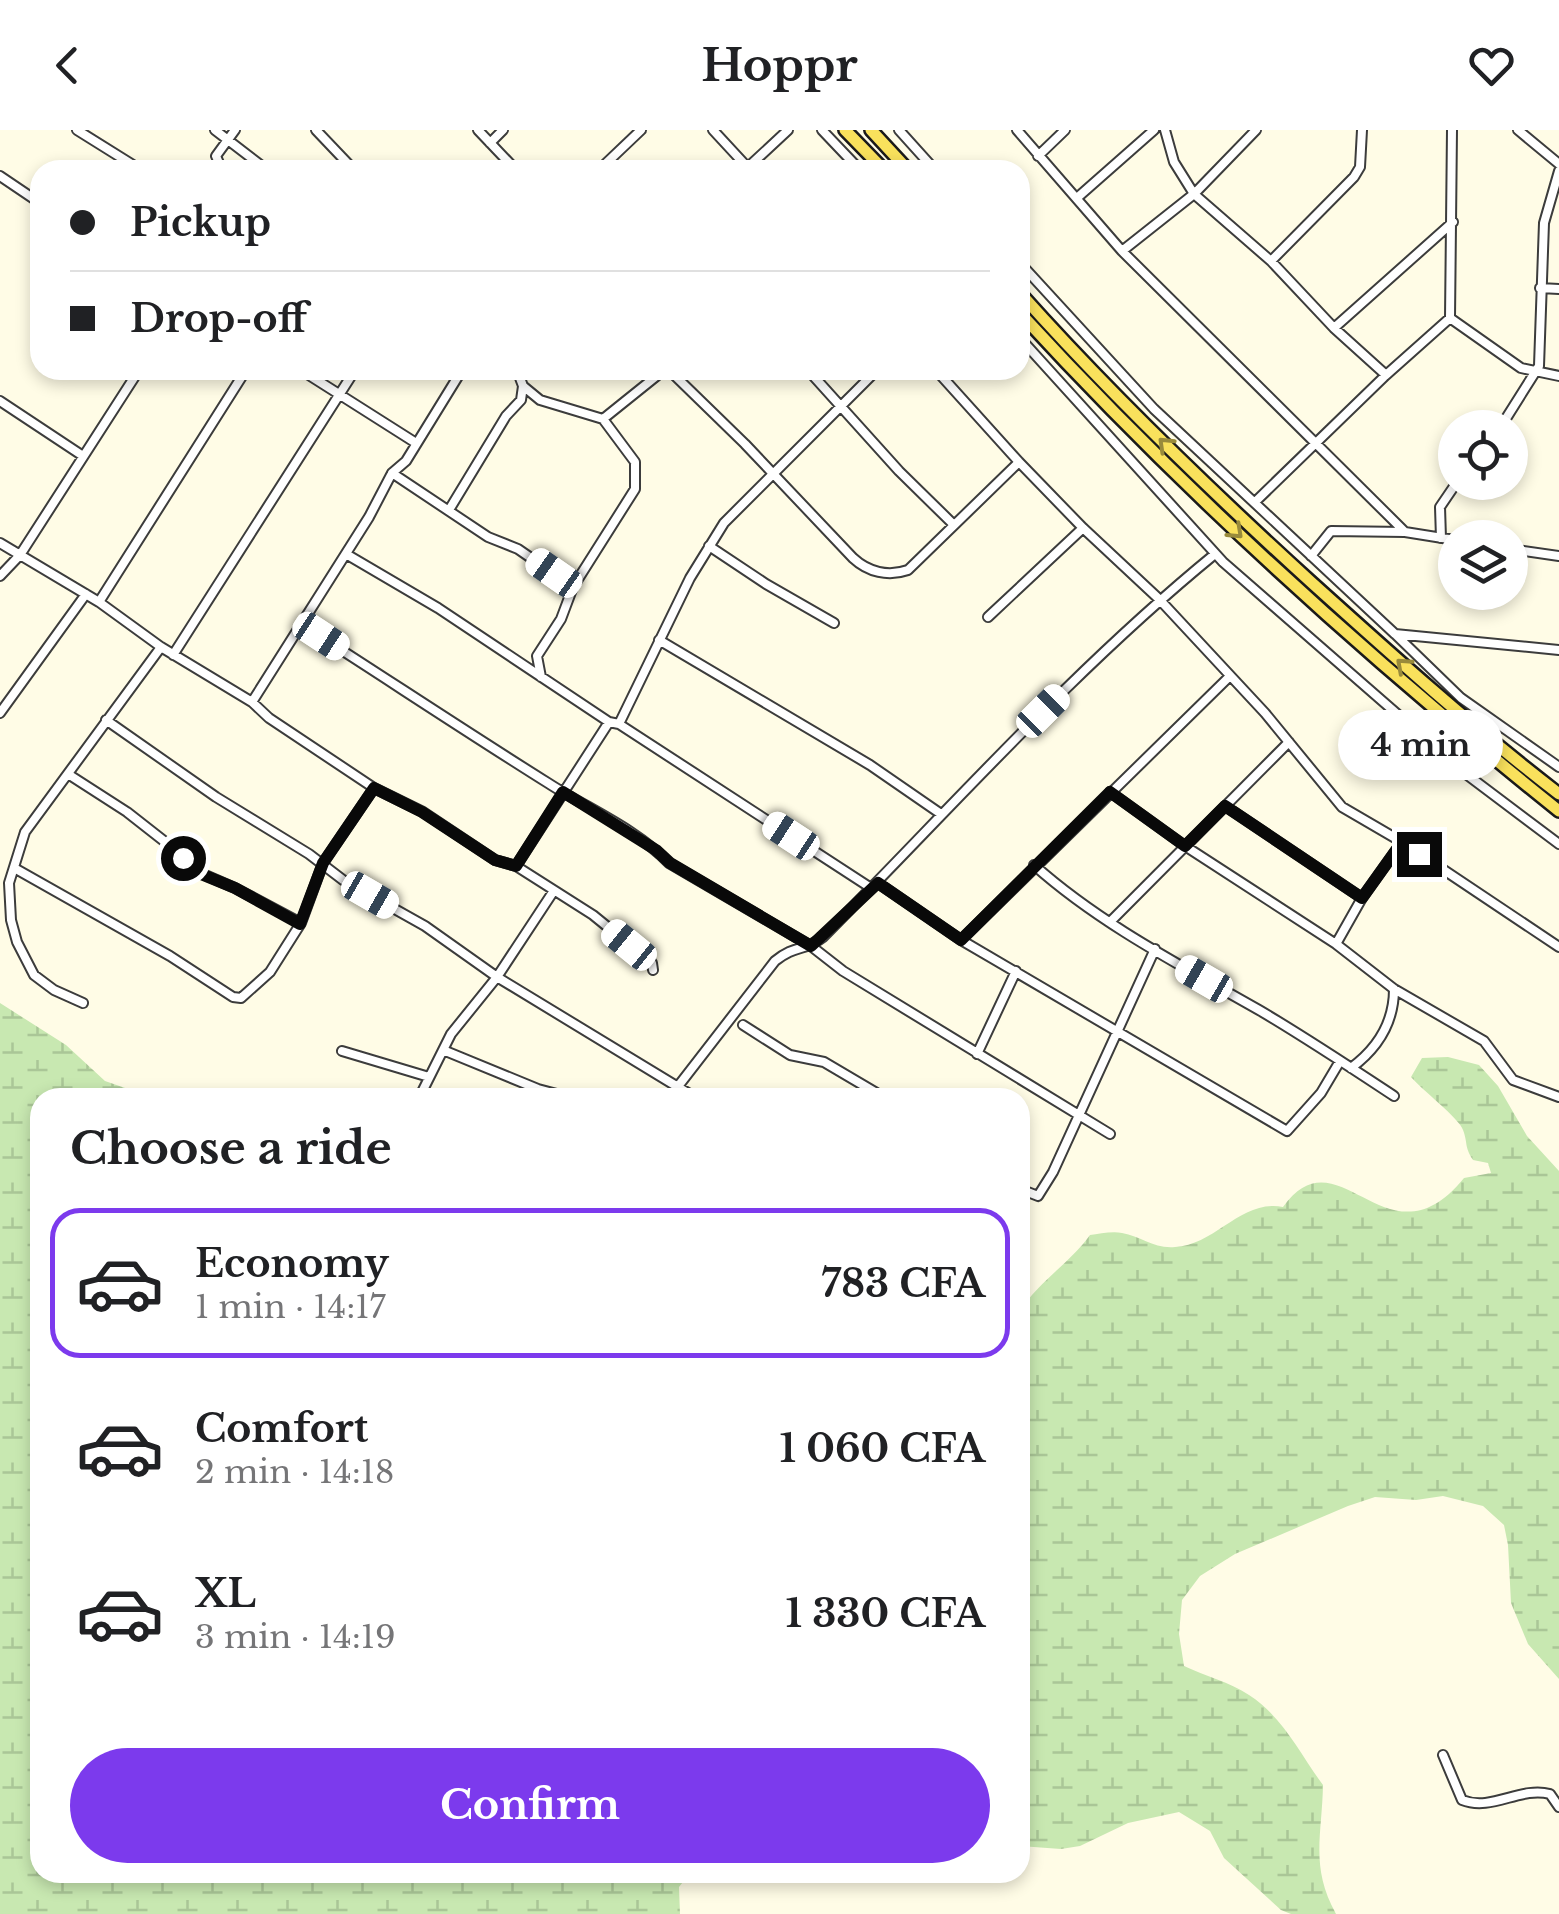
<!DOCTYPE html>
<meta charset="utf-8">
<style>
:root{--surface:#fff;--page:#f2f2f2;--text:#202124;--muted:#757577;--line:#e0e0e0;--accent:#7c3aed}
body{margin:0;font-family:"Libre Baskerville",serif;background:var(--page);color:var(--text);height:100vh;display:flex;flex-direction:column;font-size:38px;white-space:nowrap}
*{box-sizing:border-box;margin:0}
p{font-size:32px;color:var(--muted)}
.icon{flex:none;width:55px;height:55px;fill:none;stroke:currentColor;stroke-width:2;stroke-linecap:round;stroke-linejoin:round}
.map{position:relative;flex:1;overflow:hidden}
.side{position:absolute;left:30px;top:958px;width:1000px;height:795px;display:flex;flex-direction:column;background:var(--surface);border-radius:30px;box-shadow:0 5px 15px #0003}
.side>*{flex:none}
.hud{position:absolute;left:30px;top:30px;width:1000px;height:220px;border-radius:30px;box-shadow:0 5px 15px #0003;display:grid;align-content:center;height:220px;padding:0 40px;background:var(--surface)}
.buttons{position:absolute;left:1438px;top:280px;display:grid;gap:20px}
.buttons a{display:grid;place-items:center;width:90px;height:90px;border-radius:50%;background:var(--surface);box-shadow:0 5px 15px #0003;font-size:50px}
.end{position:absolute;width:45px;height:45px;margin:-22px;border:12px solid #090909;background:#fff;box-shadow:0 0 0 5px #fff}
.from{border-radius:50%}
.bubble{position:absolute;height:70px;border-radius:35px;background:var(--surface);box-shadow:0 5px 15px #0003;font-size:32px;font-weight:700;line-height:70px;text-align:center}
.car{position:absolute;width:30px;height:60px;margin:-30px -15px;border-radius:12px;box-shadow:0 0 8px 2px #0007;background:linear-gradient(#fff 24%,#345 0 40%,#fff 0 76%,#345 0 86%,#fff 0)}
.hud b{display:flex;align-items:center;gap:35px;height:95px;font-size:38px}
.hud b+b{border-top:2px solid var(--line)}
.hud i{width:25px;height:25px;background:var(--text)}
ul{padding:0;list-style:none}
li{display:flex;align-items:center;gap:30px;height:150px;margin:0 20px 15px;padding:0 20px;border:5px solid transparent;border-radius:30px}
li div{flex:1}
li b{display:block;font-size:38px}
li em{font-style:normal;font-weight:700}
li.current{border-color:var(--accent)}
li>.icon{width:90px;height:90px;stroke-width:1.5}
h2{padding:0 40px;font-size:45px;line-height:120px}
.action{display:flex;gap:20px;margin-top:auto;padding:20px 40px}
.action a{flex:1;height:115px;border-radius:60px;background:var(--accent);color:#fff;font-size:40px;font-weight:700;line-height:115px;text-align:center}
header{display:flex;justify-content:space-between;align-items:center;height:130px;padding:0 40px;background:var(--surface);font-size:45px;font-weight:700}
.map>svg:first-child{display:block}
.wetland{fill:url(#wetland-marsh)}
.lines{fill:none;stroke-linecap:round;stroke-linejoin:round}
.minor-casing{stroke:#3c3c3c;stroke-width:12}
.primary-casing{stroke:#1a1a1a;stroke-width:16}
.minor{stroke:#fff;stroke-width:8}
.primary{stroke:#f9e15c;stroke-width:11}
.oneway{stroke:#998b3b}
.route{stroke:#090909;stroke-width:12}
</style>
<header><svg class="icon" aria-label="back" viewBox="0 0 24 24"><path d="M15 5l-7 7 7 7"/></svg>Hoppr<svg class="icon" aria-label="heart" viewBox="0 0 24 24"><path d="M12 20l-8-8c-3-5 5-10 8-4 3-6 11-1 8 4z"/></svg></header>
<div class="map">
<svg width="1559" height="1784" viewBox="0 0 1559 1784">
<defs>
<pattern id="wetland-marsh" width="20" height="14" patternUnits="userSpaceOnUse" patternTransform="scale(2.5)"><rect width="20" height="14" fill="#c8e8b1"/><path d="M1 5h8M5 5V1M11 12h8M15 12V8" fill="none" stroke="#aac697"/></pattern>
</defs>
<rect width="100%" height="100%" fill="#fffce6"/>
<path class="wetland" d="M0,873l66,42 39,36 46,16 -111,1v774l650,1 -11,14 1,27h-680z
M1448,927l31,8 19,21 29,50 32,35v508l-31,-35 -17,-41 -3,-58 -4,-20 -21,-19 -40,-10 -27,4 -41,-3 -27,9 -113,48 -35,22 -18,24 -3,34 5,32c21,10 46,16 65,29 34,22 51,59 74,90 -1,51 -13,82 13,129h-45l-10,-4 -57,-52 -14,-27 -31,-19 -51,11 -48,23 -19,3 -41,-3v-535c19,-30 49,-47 70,-76 9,-1 22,-4 32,-2 19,3 32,16 53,14 41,-2 66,-48 108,-40 56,-79 104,66 181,-29l27,-5 -3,-10 -15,-3c-9,-14 -5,-17 -10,-30 -3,-11 -41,-40 -52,-53l11,-19z"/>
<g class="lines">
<g class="minor-casing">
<path id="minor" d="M77,0l64,40
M215,0l52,40
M316,0l38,40
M478,0l38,40
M713,0l37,40
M822,0l38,40
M899,0l36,40
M1017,0l105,121 283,281 50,8
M1165,0l9,32 20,32 77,67 63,67 52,47
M1518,0l41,34
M490,13l13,-13
M1038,26l27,-26
M222,40l-6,-14 19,-26
M599,40l42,-40
M745,40l43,-40
M0,46l40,27
M1078,67l76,-67
M1122,121l72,-57 62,-64
M1271,131l83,-84 6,-10 2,-37
M1020,133l134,146 241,225 164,16
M1540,158l19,1
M1450,188l71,50 38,8
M1334,198l119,-106
M1020,208l203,224 243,212 93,70
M301,240l115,73
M669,240l76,74 108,114c15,14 35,19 55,12l111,-108
M808,240l91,101 55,54
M936,240l83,92 64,66 76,71 106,114 77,94 60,35 157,105
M523,256l17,14 63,19
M0,271l83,55
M1500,298l39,-62 5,-143 15,-52
M392,343l96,64 30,12 55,38
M1255,372l131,-127 64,-57 2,-188
M449,380l57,-94 15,-16 2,-14 -6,-16
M1441,408l-1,-31 17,-25
M0,413l99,59 62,45 91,55 17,16 105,70 49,24 72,48 21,6 77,49 59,48 1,7
M709,416l57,38 68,39
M1510,419l49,7
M346,424l92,54 171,114
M1311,426l20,-25 74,1
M0,446l20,-21 119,-185
M99,472l147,-232
M988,487l95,-89
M301,494c83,53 164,107 247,159 40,26 87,45 121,80l142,83 32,25 267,163
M1395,504l66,64 98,69
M659,510l211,125 71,49
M173,525l182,-285
M541,547l-4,-21 24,-37 12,-32 62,-98v-27l-32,-43 61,-49
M252,572l117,-185 23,-44 14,-12 56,-91
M0,583l86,-119
M106,590l110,77 93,57 34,26 82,46 72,51 199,121
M619,594l252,164
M68,644l59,38 51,40 18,19 39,17 66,35
M1110,662l75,54 151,98 58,45 90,52 29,39 46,17
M1225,676l137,92
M1034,735c66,59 148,101 225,145 46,27 91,57 135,86
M516,736l93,-144 10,2 71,-146 34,-55 153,-153
M16,739l154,87 63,41 8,1 29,-26 31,-49 22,-60 51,-75
M878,753l83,57 326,191 34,-38 19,-32
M1111,791l178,-179
M961,810l269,-264
M1336,814l26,-46 40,-56
M83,873l-29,-13 -20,-15 -17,-33 -6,-22 -2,-37 16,-51 136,-185
M743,895l47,30 34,7 61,36
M443,920l95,39 34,9
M342,921l87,26
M977,924l39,-83
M1351,938c27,-20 43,-45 43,-79
M419,968l32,-64 46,-57 56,-85
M669,968l106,-137c21,-17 29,-9 48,-24 129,-130 250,-267 392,-383
M1020,1059l18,7 15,-24 102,-223
M1443,1625l19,45c30,12 58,-14 88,-6l9,13"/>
</g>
<g class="primary-casing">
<path id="primary" d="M845,0l39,40
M871,0l37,40
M1020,163c91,102 190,197 291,289 81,73 161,145 248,212
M1020,183c166,181 348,345 539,498"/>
</g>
<use href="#minor" class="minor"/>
<use href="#primary" class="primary"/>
</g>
<defs><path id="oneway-chevron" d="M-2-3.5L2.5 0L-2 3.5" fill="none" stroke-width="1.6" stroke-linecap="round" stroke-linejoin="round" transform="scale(2.5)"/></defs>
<g class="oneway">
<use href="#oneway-chevron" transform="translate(1165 314) rotate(-136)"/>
<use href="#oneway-chevron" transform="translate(1236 402) rotate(43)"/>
<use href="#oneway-chevron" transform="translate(1403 535) rotate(-138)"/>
</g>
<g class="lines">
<path class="route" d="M183,728l13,14 39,16 65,36 23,-61 51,-75 48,24 73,48 21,6 47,-74 93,58 14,13 141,83 67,-63 83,57 149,-148 75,54 40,-40 137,92 40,-56 17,12"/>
</g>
</svg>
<div class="buttons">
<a><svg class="icon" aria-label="locate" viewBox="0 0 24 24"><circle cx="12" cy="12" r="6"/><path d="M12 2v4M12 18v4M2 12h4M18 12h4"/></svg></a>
<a><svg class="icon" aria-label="layers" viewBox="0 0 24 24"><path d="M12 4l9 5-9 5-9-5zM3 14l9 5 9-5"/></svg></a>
</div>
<i class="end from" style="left:183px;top:728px"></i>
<i class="end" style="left:1419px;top:724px"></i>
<div class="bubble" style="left:1338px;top:580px;width:165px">4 min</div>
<i class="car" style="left:554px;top:443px;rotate:305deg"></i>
<i class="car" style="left:321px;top:506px;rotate:123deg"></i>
<i class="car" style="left:1043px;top:581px;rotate:45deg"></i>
<i class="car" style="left:791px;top:706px;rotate:303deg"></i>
<i class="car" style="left:370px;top:765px;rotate:120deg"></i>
<i class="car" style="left:629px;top:815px;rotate:309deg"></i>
<i class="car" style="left:1204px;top:849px;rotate:300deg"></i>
<div class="hud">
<b><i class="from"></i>Pickup</b>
<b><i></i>Drop-off</b>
</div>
<section class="side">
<h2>Choose a ride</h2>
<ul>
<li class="current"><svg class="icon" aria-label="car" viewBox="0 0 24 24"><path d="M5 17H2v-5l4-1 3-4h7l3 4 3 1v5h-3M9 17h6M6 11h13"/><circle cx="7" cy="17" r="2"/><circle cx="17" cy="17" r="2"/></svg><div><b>Economy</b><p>1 min · 14:17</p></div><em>783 CFA</em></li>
<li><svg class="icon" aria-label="car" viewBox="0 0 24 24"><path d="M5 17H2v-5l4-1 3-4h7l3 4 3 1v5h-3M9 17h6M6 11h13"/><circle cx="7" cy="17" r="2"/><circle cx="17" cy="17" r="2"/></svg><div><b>Comfort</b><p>2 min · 14:18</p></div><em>1 060 CFA</em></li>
<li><svg class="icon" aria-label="car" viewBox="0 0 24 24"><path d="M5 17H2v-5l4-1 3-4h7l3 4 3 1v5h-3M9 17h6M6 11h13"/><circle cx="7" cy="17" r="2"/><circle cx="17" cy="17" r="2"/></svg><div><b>XL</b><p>3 min · 14:19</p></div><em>1 330 CFA</em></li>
</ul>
<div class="action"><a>Confirm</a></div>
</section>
</div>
